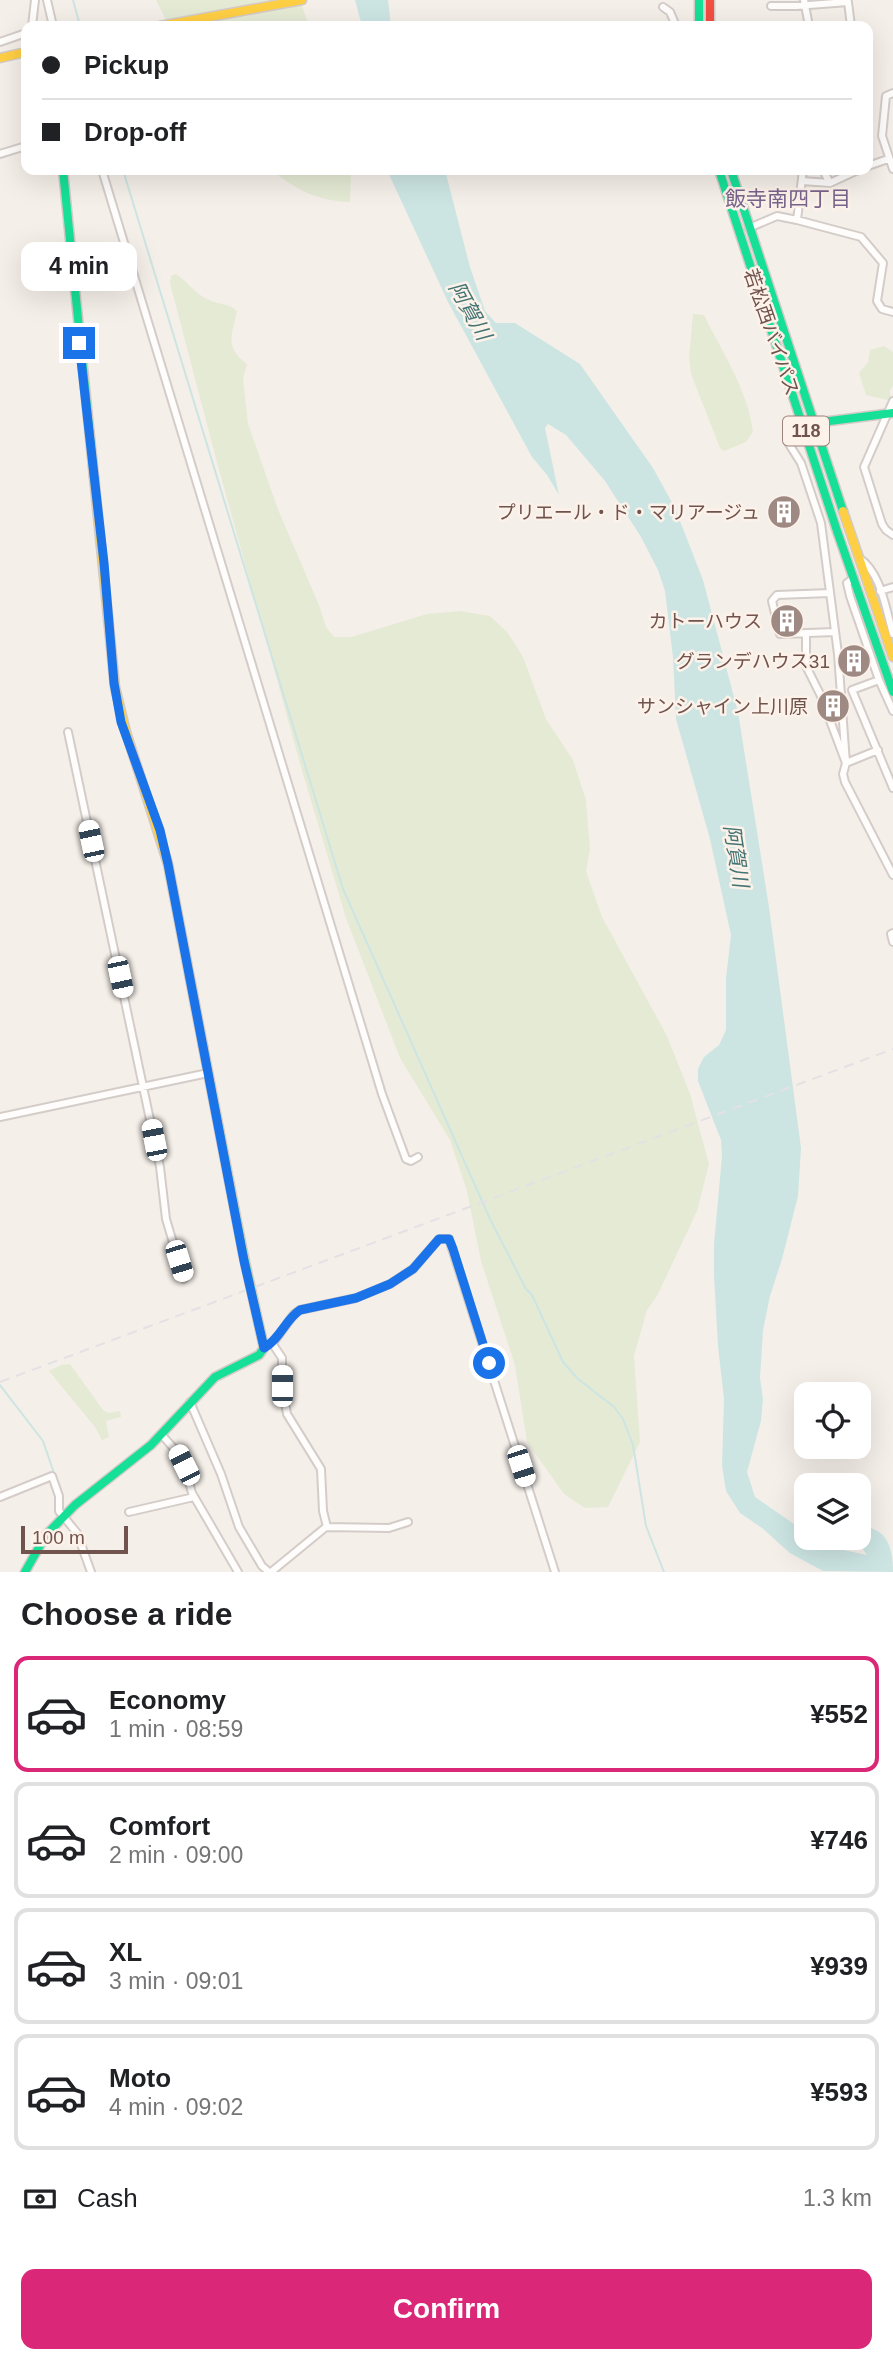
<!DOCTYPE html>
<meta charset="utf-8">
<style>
:root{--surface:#fff;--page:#f6f6f6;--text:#202124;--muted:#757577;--line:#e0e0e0;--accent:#db2777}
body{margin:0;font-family:Arial,"Noto Sans JP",sans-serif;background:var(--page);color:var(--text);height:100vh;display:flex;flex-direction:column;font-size:26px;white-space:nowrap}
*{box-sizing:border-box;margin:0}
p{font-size:23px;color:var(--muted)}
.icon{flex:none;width:38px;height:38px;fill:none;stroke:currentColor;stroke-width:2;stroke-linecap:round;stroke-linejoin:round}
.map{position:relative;height:1572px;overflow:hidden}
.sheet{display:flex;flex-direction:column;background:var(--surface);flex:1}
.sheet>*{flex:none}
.hud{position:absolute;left:21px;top:21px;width:852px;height:154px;border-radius:14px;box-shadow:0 7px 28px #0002;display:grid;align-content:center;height:154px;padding:0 21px;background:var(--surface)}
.controls{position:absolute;left:794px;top:1382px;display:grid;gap:14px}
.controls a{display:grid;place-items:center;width:77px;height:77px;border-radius:14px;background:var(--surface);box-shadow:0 7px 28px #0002;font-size:35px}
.scale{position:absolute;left:21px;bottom:18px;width:107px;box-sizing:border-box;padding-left:7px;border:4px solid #70534c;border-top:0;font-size:19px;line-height:24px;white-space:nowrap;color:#70534c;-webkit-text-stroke:5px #fdf2ea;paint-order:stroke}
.end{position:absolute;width:32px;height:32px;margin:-16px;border:9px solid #1a73e8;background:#fff;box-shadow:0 0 0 4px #fff}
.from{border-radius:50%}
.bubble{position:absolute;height:49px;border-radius:14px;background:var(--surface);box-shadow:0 7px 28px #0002;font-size:23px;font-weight:700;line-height:49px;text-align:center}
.car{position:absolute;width:21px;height:42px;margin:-21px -10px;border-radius:9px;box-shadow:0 0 5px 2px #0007;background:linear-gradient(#fff 24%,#345 0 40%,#fff 0 76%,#345 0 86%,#fff 0)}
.hud b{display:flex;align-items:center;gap:24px;height:66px;font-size:26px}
.hud b+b{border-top:2px solid var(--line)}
.hud i{width:18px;height:18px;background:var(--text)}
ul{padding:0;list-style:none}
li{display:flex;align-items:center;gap:21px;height:116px;margin:0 14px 10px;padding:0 7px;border:4px solid var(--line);border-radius:14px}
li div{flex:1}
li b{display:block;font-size:26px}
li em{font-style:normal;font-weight:700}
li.selected{border-color:var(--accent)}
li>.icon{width:63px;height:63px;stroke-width:1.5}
h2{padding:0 21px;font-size:32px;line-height:84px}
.pay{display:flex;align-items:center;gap:18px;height:77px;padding:0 21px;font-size:26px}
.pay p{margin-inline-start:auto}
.button{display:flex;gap:14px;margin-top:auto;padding:14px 21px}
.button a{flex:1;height:80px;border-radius:14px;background:var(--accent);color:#fff;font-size:28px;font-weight:700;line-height:80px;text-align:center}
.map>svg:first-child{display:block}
.green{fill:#e5ead5}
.water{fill:#cce5e3}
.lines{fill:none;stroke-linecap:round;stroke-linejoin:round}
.stream{stroke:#cce5e3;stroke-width:2}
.street-casing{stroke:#d4ccc8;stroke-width:10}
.fast-casing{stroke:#d4cac6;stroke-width:11}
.slow-casing{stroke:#d4cac6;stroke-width:11}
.jam-casing{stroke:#d4cac6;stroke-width:11}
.street{stroke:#fefdfc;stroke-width:6}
.fast{stroke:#16e098;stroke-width:8}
.slow{stroke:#ffcf43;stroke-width:8}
.jam{stroke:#f24e42;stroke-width:8}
.rail{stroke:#e3e1e4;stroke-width:2;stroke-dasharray:10 7;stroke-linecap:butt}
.route{stroke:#1a73e8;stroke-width:9}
.labels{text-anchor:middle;stroke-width:5;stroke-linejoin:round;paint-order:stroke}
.shield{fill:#fdf2ea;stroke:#9a837b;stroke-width:2}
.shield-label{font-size:18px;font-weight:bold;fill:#70534c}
.street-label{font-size:19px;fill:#70534c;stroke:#fdf2ea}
.poi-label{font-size:19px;fill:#70534c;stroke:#fdf2ea;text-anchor:end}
.neighbourhood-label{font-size:21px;fill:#78648c;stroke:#fdf2ea}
.water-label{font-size:21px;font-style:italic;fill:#427473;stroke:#fdf2ea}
</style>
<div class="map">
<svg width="893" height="1572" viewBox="0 0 893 1572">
<rect width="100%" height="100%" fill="#f5efe9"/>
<path class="green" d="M156,0h144l9,26h-140z
M272,170h79l-1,32c-31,-1 -55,-12 -78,-32z
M176,274c12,8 19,20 33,26 10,5 20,3 28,11 -5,24 -13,36 10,53l-4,14 5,46 31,88 40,93 7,22 8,10h17l76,-23 33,-3 30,5 18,17 15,24 23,62 27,41 13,40 4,49 -4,22 16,46 65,119 23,58 19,70 -12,47 -40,85 -10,14 -13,46 6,86 -32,65 -23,1 -21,-14 -37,-52 -12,-77 -34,-104 -14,-70 -17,-51 -50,-82 -54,-140 -45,-151 -86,-312 -45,-172 1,-7z
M693,314l11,1c18,37 44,75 49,117l-7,10 -22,9 -4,-3 -29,-74 -2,-16z
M884,346l9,6v34l-3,4v8l-3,2 -21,-5 -7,-22 9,-11 2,-12z
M70,1364l33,46 5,3 12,-2 1,6 -15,4 3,16 -7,3 -7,-13 -46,-56 12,-6z"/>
<path class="water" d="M355,0h33l3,26h-29z
M387,170h58l25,97 15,44 11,12h19l65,41 73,104 22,40 28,72 35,132 31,195 32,241 -3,48 -16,63 -12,37 -7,34 -3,48 3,21 -2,22 -14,51 8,25 52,36v5h8l19,10 33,7 -10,-14 2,-12 3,-3c26,3 31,23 31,46l-70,-1 -33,-18 -28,-25 -22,-15 -14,-22 -4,-25 2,-67 -6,-53 -4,-70v-32l8,-88 -1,-16 -23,-59v-12l6,-12 15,-12 7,-15v-52l5,-43 -21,-96 -34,-120 -3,-62 -8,-66 -7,-21 -17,-33 -36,-56 -39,-46 -18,-11 -3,4 14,67 -12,-20 -15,-18 -84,-155z"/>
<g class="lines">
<path class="stream" d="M73,0l7,26
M123,170l220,719 147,330 36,70 6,6 31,67 14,16 37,29 9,12 10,26 13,81 18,46
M0,1385l43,56 12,35"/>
<g class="street-casing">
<path id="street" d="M47,0l6,26
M804,0l5,26
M771,6h25l52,-4 3,24
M663,7l7,5 6,14
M32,26l3,-26
M0,42l26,-9
M893,93l-7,3 -4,40 11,33
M0,154l26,-8
M868,166l20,-7
M102,170l280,924 24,65 5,2 7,-4
M826,170l-1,4 5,9
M802,181l28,2 28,-13
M797,220l6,-50
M749,228l28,-12 20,4 64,17 22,26 -6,38 5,8 11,3
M893,401l-29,66 18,57 4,6 7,5
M807,425l-12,3 -8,6 2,10 12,19 20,60 17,131 8,109 -3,11 2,8 48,93
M859,558c22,14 27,52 34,76
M854,578l-7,5 3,13 29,84 14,31
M880,591l13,-4
M830,593l-53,2 -5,6 8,33 55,-2
M806,634v32l14,28 26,69 32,-13
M879,680l-27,10 41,98
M68,732l92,435 6,52 18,60
M893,933l-2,1 2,8
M0,1117l208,-44
M272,1343l10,15v28l5,28 34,55 2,42 4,16
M273,1343l21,-29 6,-4 56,-12 34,-14 23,-15 26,-30h10l106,333
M190,1402l31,72 18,53 23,39 7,6
M161,1434l16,18 7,13 8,28 46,79
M0,1497l52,-21 7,20v15l18,22 14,39
M129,1512l65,-15
M271,1572l55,-45 63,1 19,-6"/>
</g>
<g class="fast-casing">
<path id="fast" d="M699,0v26
M63,170l31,307
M719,170l118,361 56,161
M731,170l112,341
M814,423l79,-10
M25,1572l21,-37 29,-30 76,-60 64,-68 44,-22 5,-7 -21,-95 -40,-207"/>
</g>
<g class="slow-casing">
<path id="slow" d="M160,26l142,-26
M0,58l26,-6
M94,477l21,210 11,45 42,132 35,182
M843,511l50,146"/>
</g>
<g class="jam-casing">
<path id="jam" d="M710,0v26"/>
</g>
<use href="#street" class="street"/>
<use href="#fast" class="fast"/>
<use href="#slow" class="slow"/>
<use href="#jam" class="jam"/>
<path class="rail" d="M0,1382l893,-333"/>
</g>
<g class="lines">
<path class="route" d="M79,343l25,220 10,120 7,39 39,108 8,34 76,397 20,87c16,-9 21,-28 36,-38l56,-12 34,-14 23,-15 26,-30h10l4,10 36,114"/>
</g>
<defs>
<g id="building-disc" transform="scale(1.75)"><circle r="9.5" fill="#9f8a83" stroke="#fdf2ea"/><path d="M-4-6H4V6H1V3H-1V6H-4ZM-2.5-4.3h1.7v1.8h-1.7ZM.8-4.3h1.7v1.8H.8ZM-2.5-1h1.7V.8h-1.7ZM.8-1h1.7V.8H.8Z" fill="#fff"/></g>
</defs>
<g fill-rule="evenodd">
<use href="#building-disc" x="784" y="512"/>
<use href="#building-disc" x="787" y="621"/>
<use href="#building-disc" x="854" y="661"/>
<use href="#building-disc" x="833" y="706"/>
</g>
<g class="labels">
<rect class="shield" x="783" y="416.5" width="46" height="29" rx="5"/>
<g class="shield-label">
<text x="806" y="437">118</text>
</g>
<g class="street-label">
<text transform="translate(772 332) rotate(71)" y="7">若松西バイパス</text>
</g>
<g class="poi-label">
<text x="760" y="519">プリエール・ド・マリアージュ</text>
<text x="762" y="628">カトーハウス</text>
<text x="830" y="668">グランデハウス31</text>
<text x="808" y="713">サンシャイン上川原</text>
</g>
<g class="neighbourhood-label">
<text x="788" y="206">飯寺南四丁目</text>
</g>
<g class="water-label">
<text transform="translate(470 311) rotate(61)" y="7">阿賀川</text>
<text transform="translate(736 856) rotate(81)" y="7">阿賀川</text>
</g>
</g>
</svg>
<div class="controls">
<a><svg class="icon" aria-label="locate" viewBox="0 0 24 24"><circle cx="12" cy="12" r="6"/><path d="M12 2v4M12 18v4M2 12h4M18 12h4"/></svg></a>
<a><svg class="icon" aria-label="layers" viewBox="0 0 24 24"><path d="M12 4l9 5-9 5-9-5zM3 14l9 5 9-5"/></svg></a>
</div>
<div class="scale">100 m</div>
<i class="end from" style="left:489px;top:1363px"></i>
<i class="end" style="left:79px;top:343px"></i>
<div class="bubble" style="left:21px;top:242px;width:116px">4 min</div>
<i class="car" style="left:91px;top:841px;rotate:348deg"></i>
<i class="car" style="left:120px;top:977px;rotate:168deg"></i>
<i class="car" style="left:154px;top:1140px;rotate:349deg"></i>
<i class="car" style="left:179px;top:1261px;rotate:163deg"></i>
<i class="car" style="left:282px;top:1386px;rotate:0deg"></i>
<i class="car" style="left:184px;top:1465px;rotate:333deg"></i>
<i class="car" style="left:521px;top:1466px;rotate:162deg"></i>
<div class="hud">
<b><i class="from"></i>Pickup</b>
<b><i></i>Drop-off</b>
</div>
</div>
<section class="sheet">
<h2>Choose a ride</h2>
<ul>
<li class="selected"><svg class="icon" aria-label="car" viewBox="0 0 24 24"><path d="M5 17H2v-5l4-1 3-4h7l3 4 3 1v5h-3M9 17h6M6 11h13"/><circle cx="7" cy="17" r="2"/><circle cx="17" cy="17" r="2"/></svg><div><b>Economy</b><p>1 min · 08:59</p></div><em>¥552</em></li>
<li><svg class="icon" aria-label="car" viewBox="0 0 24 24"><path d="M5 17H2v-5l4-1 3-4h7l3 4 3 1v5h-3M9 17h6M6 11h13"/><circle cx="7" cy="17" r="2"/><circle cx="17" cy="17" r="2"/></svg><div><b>Comfort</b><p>2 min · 09:00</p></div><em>¥746</em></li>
<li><svg class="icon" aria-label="car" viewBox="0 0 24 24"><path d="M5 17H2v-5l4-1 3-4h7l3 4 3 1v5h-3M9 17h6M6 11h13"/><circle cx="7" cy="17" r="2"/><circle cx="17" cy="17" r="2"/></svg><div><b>XL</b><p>3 min · 09:01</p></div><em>¥939</em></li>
<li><svg class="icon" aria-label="car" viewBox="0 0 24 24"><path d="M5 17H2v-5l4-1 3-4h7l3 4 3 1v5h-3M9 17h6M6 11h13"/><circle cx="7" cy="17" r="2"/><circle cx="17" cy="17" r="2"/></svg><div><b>Moto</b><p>4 min · 09:02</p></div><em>¥593</em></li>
</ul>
<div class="pay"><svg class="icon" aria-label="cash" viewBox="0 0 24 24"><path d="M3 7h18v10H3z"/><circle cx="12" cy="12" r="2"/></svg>Cash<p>1.3 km</p></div>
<div class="button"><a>Confirm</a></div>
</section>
